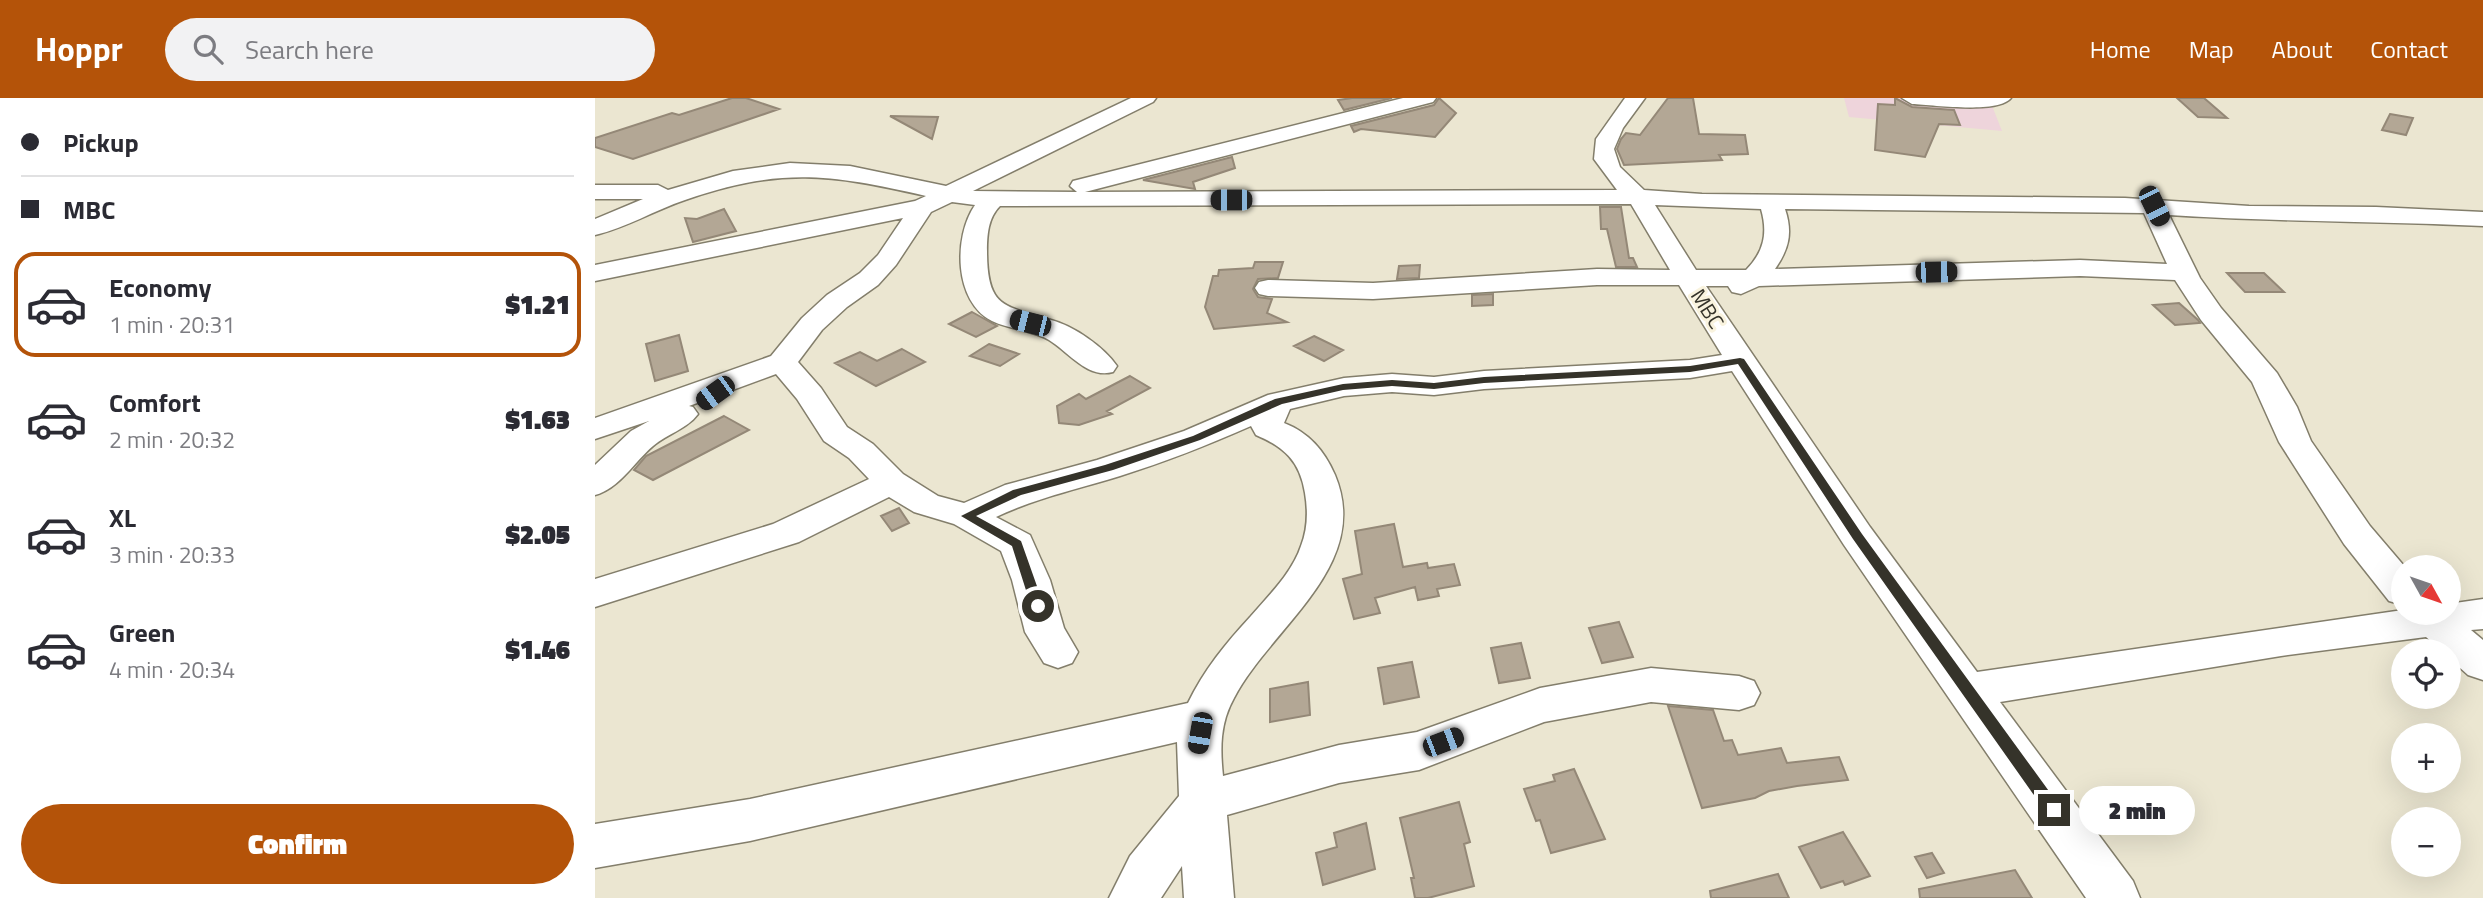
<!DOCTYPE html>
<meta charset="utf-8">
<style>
:root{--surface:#fff;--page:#f2f2f3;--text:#2b2b33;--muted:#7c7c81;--line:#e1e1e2;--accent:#b45309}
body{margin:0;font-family:"Titillium Web",sans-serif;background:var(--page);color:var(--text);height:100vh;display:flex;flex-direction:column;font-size:26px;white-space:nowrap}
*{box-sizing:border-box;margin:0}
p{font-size:23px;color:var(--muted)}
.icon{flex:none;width:38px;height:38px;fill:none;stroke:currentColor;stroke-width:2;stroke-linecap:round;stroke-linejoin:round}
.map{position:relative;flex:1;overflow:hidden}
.panel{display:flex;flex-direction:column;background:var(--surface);width:595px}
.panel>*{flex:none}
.hud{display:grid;align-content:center;height:154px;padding:0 21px;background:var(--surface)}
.needle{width:46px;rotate:130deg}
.tools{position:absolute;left:1796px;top:457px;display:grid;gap:14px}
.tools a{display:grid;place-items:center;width:70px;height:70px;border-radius:50%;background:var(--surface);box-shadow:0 7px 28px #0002;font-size:35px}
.end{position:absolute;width:32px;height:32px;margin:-16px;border:9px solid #35332a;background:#fff;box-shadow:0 0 0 4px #fff}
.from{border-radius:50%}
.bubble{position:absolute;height:49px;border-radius:24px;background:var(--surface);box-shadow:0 7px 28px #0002;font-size:23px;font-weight:800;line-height:49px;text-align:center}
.car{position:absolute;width:21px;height:42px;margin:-21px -10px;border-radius:9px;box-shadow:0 0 5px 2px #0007;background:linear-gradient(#222 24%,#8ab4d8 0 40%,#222 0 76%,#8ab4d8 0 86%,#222 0)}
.hud b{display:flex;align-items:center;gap:24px;height:66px;font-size:26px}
.hud b+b{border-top:2px solid var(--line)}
.hud i{width:18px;height:18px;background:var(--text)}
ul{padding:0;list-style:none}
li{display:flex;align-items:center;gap:21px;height:105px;margin:0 14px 10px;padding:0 7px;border:4px solid transparent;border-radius:21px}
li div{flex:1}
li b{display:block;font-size:26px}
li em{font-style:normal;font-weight:800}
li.on{border-color:var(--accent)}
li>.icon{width:63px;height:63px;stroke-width:1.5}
.primary-button{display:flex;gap:14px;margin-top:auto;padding:14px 21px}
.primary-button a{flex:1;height:80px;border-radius:42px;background:var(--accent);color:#fff;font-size:28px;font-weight:800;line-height:80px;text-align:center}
header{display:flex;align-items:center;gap:42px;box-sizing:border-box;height:98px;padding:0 35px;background:var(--accent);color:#fff}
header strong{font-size:33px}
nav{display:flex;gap:38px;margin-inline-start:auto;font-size:24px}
.search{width:490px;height:63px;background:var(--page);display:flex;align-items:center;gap:18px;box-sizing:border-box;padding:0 24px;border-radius:38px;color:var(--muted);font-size:26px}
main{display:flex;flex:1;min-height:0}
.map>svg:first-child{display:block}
.industrial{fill:#eed4db}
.building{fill:#b3a795;stroke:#948877;stroke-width:2}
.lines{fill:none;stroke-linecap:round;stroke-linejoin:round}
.minor-casing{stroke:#837e6b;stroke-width:3}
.minor{fill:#fff;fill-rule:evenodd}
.route{fill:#35332a}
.labels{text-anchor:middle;stroke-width:6;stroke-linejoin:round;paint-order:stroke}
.street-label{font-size:21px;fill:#35332a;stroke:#f9f3de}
</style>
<header>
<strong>Hoppr</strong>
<div class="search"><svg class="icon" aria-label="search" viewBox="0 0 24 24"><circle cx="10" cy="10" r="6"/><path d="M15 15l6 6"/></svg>Search here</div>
<nav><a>Home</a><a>Map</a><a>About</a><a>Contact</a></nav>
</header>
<main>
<section class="panel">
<div class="hud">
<b><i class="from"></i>Pickup</b>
<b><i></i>MBC</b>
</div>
<ul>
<li class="on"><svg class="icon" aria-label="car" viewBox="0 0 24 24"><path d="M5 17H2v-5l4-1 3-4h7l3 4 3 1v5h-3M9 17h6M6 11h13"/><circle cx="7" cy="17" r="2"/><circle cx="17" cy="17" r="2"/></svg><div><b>Economy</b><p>1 min · 20:31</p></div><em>$1.21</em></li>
<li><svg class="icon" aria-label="car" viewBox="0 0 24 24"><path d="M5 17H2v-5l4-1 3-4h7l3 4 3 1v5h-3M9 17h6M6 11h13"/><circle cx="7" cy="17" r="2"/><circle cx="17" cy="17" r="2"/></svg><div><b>Comfort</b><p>2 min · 20:32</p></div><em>$1.63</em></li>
<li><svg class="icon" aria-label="car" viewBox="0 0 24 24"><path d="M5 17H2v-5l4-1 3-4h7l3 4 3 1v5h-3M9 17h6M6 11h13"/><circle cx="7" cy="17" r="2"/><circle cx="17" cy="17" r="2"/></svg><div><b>XL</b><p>3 min · 20:33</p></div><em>$2.05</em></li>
<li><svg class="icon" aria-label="car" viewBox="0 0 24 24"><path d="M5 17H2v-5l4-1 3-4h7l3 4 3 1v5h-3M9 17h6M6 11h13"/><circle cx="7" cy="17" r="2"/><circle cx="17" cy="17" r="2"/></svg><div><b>Green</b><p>4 min · 20:34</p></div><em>$1.46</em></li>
</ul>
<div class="primary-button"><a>Confirm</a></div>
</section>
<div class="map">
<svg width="1888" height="800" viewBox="0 0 1888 800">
<rect width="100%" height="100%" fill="#ebe6d1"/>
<path class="industrial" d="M1249,0h145l13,33 -153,-14z"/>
<path class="building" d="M137,0h14l33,11 -146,50 -38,-12v-9l77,-25 7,2z
M757,0h40l-48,12 -6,-10z
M844,0l17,15 -21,24 -74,-8 -7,3 -3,-6 83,-21z
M1073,0h25l6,36 46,1 3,19 -29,1 3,5 -98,5 -7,-16 4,-10 5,-6 14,2z
M1300,0l17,9 42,3 6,15 -21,-1 -14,33 -50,-7 3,-46 17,1z
M1582,0h27l23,20 -29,-1z
M1795,16l23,4 -7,17 -24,-5z
M295,18l48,1 -6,22z
M637,59l3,11 -42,14 2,7 -52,-9z
M1005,109h21l8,51h4l4,9h-21l-9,-38h-6z
M129,111l12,22 -43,11 -8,-24 12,1z
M660,164h28l-5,16 -20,1 -5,10 5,8 14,2 -5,14 20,9 -73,7 -9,-22 8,-31h5l1,-6 34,-2z
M825,167l-1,13 -22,1 2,-13z
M1632,175h37l20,19h-39z
M898,196v11l-21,1v-11z
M1584,205l19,17 2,3 -25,2 -22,-20z
M377,214l9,5 16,9 -21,11 -27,-13z
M84,237l9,36 -33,10 -9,-37z
M719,238l29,14 -19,11 -30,-15z
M394,246l30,10 -19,12 -30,-10z
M307,251l23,13 -49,24 -41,-23 25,-11 17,9z
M535,278l20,12 -43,23 5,3 -33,11 -20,-2 -2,-17 22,-12 7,5z
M129,318l25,14 -96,50 -19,-10 12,-14z
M304,410l10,15 -17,8 -11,-15z
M799,426l9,43 24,-4 1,5 26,-4 6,21 -23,4 2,7 -21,4 -3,-13 -40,11 5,15 -26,6 -11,-40 19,-5 -7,-43z
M1024,524l14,35 -31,6 -13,-35z
M926,545l9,35 -31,5 -8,-35z
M817,564l7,35 -35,7 -6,-36z
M713,584l2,33 -40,7v-33z
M1073,608l45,4 11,31 8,-1 6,15 43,-7 6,15 52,-6 9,23 -51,6 -28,5 -14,7 -53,10z
M979,671l31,70 -54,14 -11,-33 -4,1 -12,-32 31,-8 -2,-6z
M864,704l11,40 -6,2 10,42 -46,12h-13l-4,-20h3l-14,-60z
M771,725l9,46 -52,16 -7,-32 21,-6 -3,-14z
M1248,734l27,44 -25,9 -2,-4 -22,7 -22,-41z
M1337,755l12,20 -17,5 -12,-21z
M1420,772l17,28h-112l-1,-9z
M1183,776l11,24h-78l-1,-7z"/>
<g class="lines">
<g class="minor-casing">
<path id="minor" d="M536,0h25l-3,4 -180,89 104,1 -7,-6 3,-5 330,-83h33l-3,4 -348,90 532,-2 -23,-31 2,-20 29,-41h20l-22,30 -9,21 6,18 24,23 58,4 423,4 124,8 127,1 107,5v14c-105,-5 -209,-4 -314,-11l31,63 21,30 56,65 20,34 14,34 59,85 35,41 -2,38 -14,-4 -45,-57 -65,-102 -27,-60 -51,-62 -26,-40 -95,-4 -321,10 -18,8 -9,-2 -4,-6h-22l164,241 107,145 426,-62v2h45v-8l35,-5v30l-12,1 12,10v40l-15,-5 -20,-18v-6h-6l-16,-14 -145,19 -281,46 133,179 7,17h-54l-242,-353 -112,-174 -42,7 -206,11 -50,6 -42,-3 -48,4 -54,13 -6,14c25,10 40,27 51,52 38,91 -65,153 -101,223 -14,25 -14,50 -11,78l116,-31 78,-13 123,-44 111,-20 88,8 15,5 6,12 -6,12 -15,5 -88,-8 -107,20 -125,48 -80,13 -112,32 7,83h-50l-2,-32 -21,32h-52l21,-42 49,-60 -2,-54 -427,99 -155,27v-44l155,-25 438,-96c16,-33 38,-60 63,-87 18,-21 41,-43 50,-70 7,-18 7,-35 4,-53 -5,-32 -21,-46 -49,-58l-5,-9c-43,19 -86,36 -131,50 -42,13 -84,22 -124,41l34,18 20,45 14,48 14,24 -6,11 -14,5 -14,-5 -19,-31 -13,-52 -11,-29 -47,-27 -40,-12 -25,-15 -90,45 -204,65v-28l178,-55 96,-45 -20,-21 -25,-17 -27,-42 -21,-25 -87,32 4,1 5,7c-11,15 -31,20 -45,32 -19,16 -34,43 -58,49v-30l36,-34 18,-10 -54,18v-21l176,-62 31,-38 25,-23 33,-22 18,-18 25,-37 -308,63v-16l320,-64 11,-5c-97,-22 -145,-29 -241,4 -30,10 -59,28 -90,35v-16l48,-20h-48v-14h63l10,5 65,-19 57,-8 60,3 96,20zM357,104l23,3c-22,32 -21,97 17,116 18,9 39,8 57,19 20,12 38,39 64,32l4,-6c-13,-19 -43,-40 -66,-46 -46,-15 -64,-10 -64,-69 0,-16 1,-33 13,-45l631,-2 39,66 -73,-1 -224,14 -105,-3 -9,2 -4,6 4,6 9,2 105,3 224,-14h82l43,70 -32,5 -206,11 -50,6 -42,-3 -48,4 -76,17 -84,36 -87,29 -92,25 -41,18 -26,-7 -35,-22 -30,-30 -26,-17 -26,-39 -23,-26 24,-32 25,-23 31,-22 18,-20 35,-53zM1060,107l106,4c7,24 3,43 -15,61h-50zM1190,111l359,4 23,51 -87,-4 -305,9c14,-20 18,-36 10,-60z
M1307,0h109c-13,16 -78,7 -99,6z"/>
</g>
<use href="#minor" class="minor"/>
</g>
<path class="route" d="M1145,260l4,1 118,175 197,271 2,5 -2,5h-11l-195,-276 -115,-175 -48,8 -206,11 -50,6 -42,-3 -49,4 -61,14 -82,36 -87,30 -92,25 -45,21 45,25 23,65 -6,4 -7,-4 -19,-60 -51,-30 52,-26 92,-25 88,-29 82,-37 68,-15 49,-4 42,3 50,-6 206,-11z"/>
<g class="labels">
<g class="street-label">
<text transform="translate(1112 211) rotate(58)" y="7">MBC</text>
</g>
</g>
</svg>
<div class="tools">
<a><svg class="needle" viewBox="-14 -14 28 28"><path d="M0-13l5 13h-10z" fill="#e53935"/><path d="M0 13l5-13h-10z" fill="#7c7c81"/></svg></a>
<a><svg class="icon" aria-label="locate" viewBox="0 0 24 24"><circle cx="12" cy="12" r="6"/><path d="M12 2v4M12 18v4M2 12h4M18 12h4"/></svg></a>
<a>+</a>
<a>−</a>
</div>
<i class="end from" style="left:443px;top:508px"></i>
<i class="end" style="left:1459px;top:712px"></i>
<div class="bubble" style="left:1484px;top:688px;width:116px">2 min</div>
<i class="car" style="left:636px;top:102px;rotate:270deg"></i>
<i class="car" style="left:1559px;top:108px;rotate:154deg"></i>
<i class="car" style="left:1341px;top:174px;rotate:89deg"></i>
<i class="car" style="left:435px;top:225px;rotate:284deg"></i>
<i class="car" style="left:120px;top:295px;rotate:234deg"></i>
<i class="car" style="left:605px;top:635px;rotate:190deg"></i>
<i class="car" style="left:848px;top:644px;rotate:69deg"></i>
</div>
</main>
